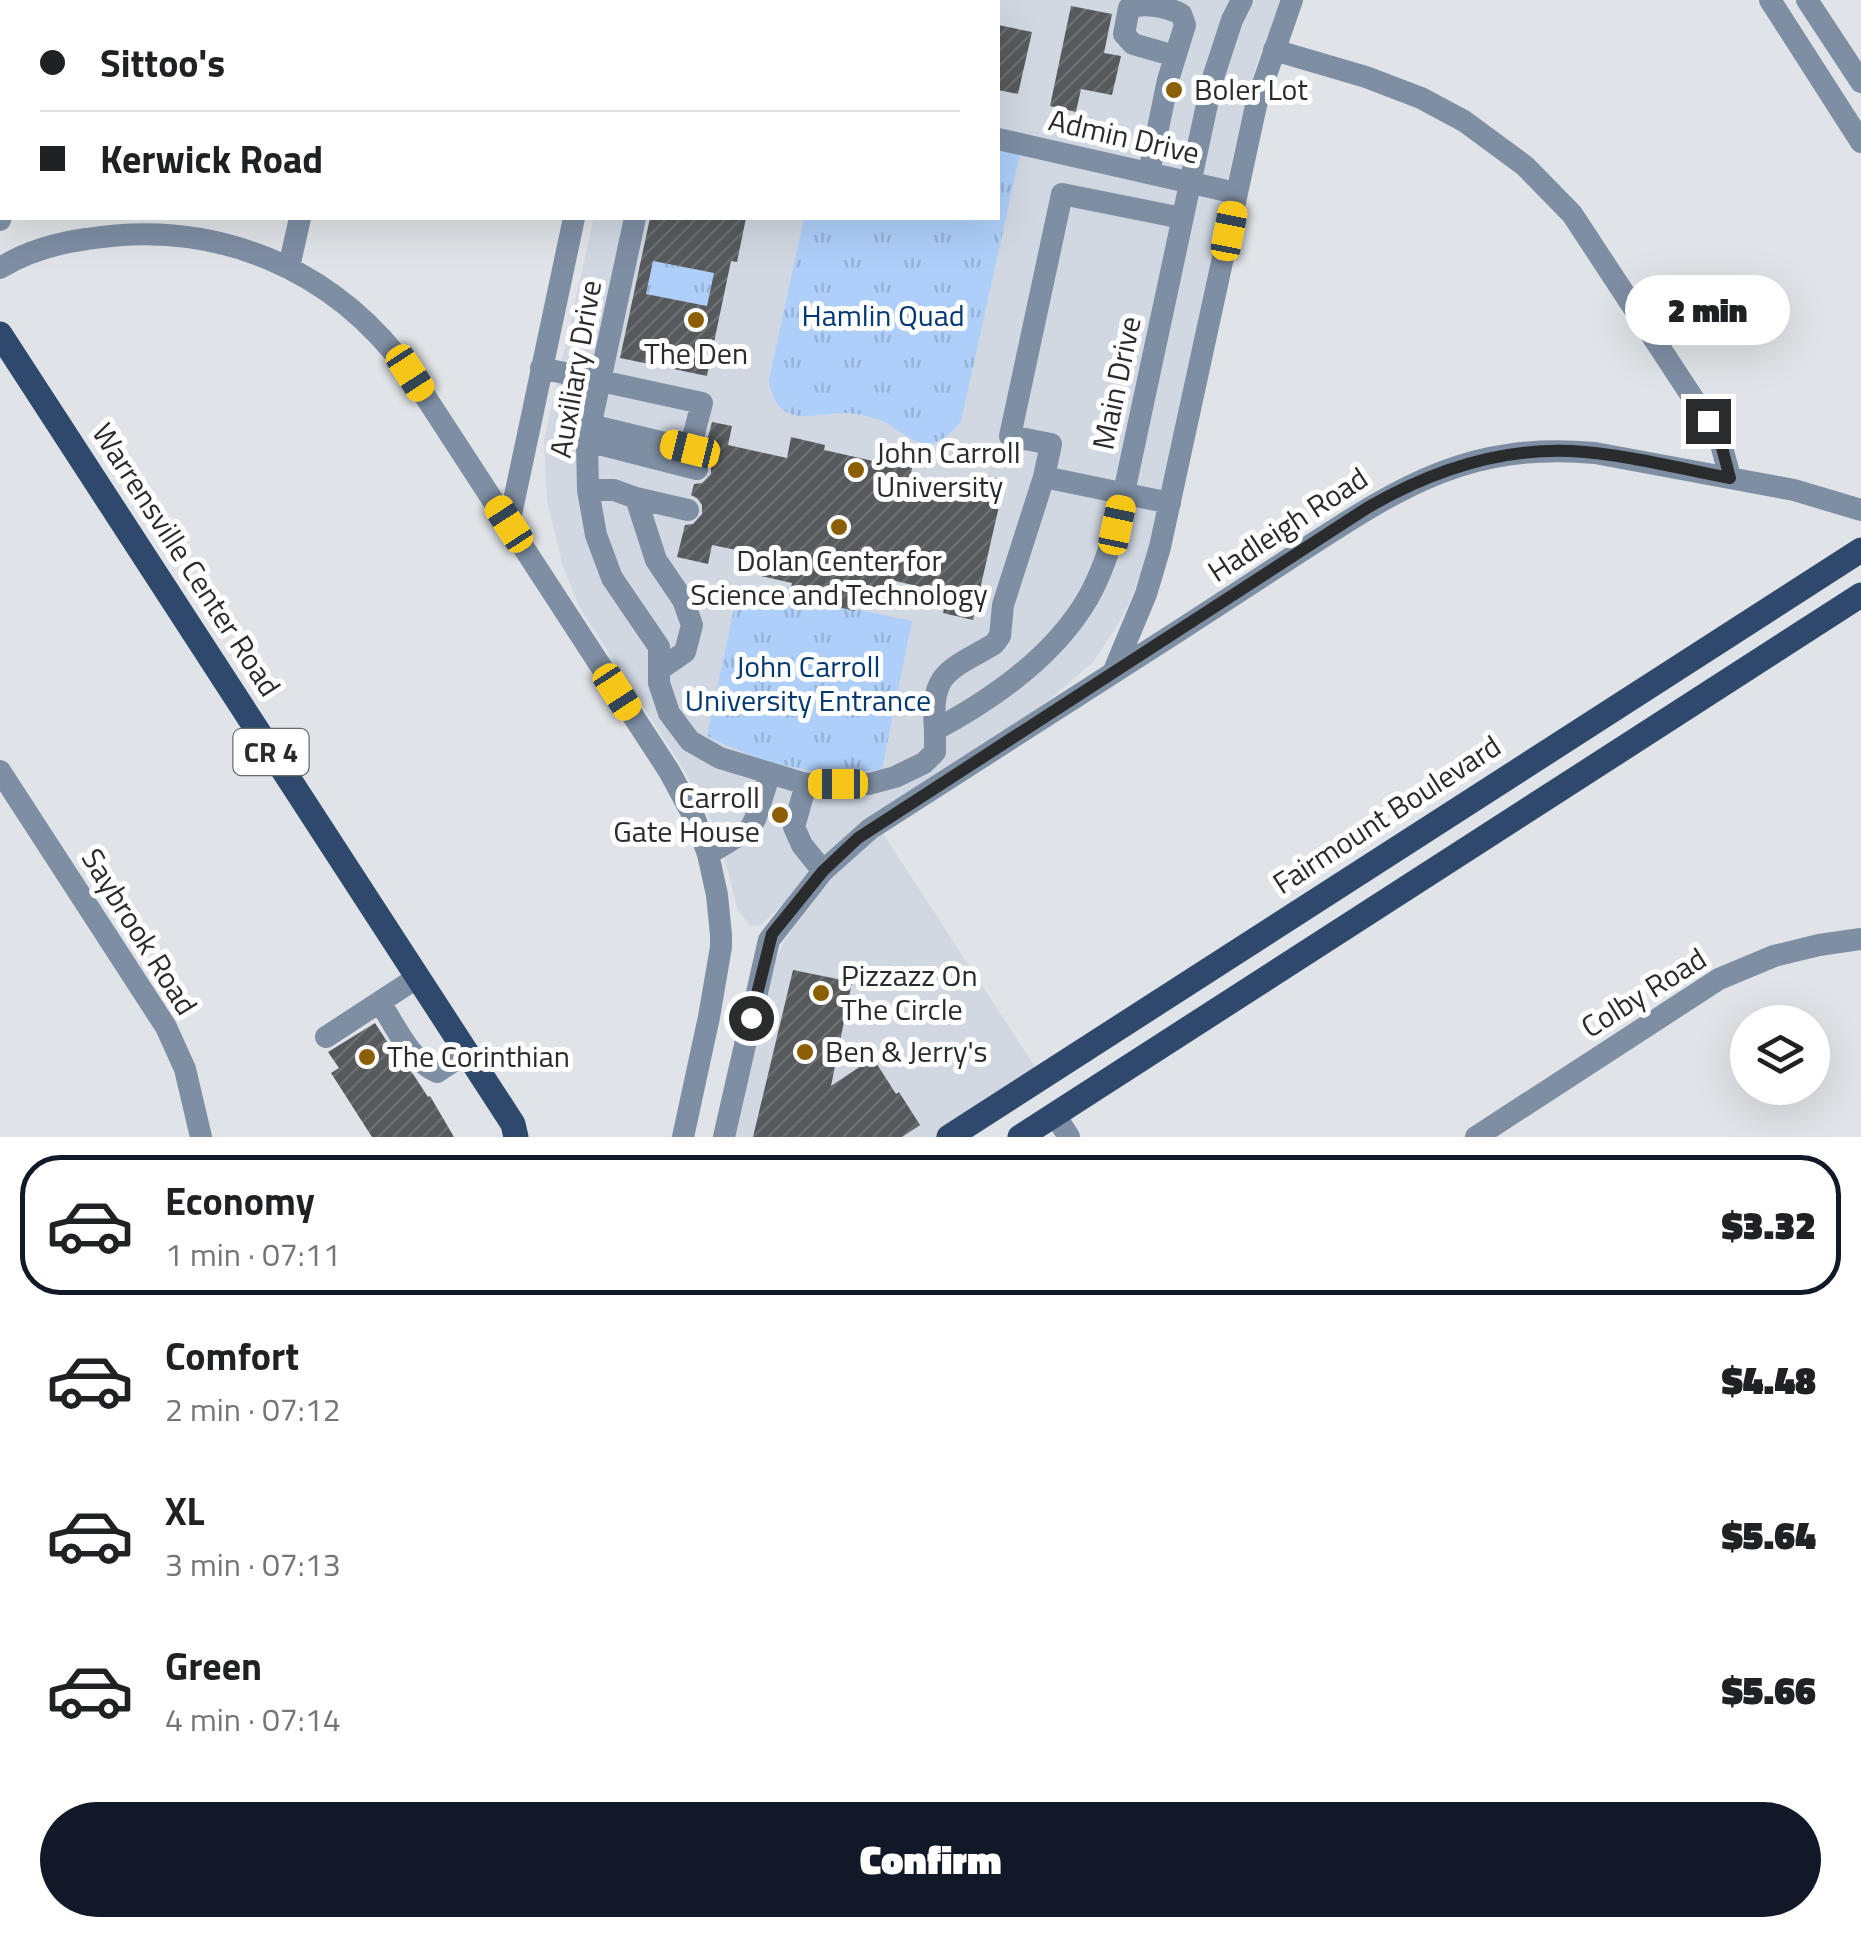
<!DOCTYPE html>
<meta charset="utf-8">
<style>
:root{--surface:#fff;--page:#f6f6f6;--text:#202124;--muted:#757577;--line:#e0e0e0;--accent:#111827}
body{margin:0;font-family:"Titillium Web",sans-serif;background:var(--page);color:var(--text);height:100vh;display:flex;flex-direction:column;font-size:38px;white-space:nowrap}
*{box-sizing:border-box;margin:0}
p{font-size:32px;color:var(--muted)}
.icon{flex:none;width:55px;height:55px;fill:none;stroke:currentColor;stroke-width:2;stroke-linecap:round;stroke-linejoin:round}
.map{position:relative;height:1137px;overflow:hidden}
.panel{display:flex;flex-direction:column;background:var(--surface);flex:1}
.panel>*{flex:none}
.top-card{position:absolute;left:0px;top:0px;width:1000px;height:220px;box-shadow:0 10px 40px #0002;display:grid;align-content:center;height:220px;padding:0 40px;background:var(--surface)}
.fabs{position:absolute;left:1730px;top:1005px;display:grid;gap:20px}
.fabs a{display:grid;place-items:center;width:100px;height:100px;border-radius:50%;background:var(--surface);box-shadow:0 10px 40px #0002;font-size:50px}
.end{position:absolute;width:45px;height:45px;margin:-22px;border:12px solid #2a2b2d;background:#fff;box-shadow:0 0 0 5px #fff}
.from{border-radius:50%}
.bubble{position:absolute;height:70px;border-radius:35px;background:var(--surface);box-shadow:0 10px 40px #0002;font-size:32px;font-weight:800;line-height:70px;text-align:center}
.car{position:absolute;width:30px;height:60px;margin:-30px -15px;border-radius:12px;box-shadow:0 0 8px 2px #0007;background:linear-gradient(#f5c518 24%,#345 0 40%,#f5c518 0 76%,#345 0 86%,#f5c518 0)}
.top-card b{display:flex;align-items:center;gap:35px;height:95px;font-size:38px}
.top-card b+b{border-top:2px solid var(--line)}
.top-card i{width:25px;height:25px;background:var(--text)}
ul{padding:18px 0 0;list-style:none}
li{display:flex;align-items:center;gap:30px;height:140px;margin:0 20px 15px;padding:0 20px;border:5px solid transparent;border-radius:40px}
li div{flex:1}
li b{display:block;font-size:38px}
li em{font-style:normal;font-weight:800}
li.active{border-color:var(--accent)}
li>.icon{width:90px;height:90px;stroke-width:1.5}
.button{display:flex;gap:20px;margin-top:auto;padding:20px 40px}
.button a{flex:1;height:115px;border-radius:60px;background:var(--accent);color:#fff;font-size:40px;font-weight:800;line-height:115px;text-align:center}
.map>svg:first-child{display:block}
.built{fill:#d1d8e2}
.park{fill:url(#park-tufts)}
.building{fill:url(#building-hatch);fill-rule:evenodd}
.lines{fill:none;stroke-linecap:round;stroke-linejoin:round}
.minor{stroke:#7e8ea3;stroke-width:22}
.major{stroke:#2e496c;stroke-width:25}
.route{stroke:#2a2b2d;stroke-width:12}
.poi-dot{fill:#8c5e05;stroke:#fff;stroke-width:4}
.labels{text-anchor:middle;stroke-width:10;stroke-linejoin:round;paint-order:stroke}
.shield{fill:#fff;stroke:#6a6b6c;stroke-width:2.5}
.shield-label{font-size:28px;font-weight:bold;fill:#2a2b2d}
.poi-label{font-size:30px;fill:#2a2b2d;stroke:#fff;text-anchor:start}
.street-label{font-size:30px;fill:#2a2b2d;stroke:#fff}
.park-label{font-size:30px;fill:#053972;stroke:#fff}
</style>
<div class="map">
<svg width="1861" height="1137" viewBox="0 0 1861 1137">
<defs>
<pattern id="park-tufts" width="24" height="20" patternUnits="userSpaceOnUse" patternTransform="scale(2.5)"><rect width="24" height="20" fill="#aecffa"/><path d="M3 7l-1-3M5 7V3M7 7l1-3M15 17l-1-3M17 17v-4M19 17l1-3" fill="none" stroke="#96b2d7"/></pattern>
<pattern id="building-hatch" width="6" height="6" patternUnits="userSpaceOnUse" patternTransform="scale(2.5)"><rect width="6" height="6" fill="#575a5d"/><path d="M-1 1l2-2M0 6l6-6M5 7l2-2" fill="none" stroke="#6c6e71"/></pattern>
</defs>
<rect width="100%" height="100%" fill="#e0e3e7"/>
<path class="built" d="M643,0h640l-27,65 -21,81 -88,415 -24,55 -29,45 -53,46 -251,190 -29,28 -11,1 -13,-18 -9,-37 -16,-50 -29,-53 -103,-160 -17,-41 -16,-66 -3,-61 50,-222h404v-216h-355z
M882,832l157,241 -101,64h-206l37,-162 15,-33 26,-39 23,-30z"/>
<path class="park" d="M998,148l22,6 -59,267c-9,12 -23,26 -40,22 -14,-3 -27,-18 -41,-23 -9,-3 -21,-6 -31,-7 -36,-1 -72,19 -80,-33l35,-162h194z
M653,261l61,12 -7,33 -61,-12z
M739,585l173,36 -30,148c-60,11 -122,-6 -175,-33z"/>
<path class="building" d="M1071,6l41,8 -8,39 17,3 -9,39 -31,-6 -5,23 -26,-6z
M998,25l34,7 -14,62 -20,-4z
M650,218h96l-9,44 -6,-1 -24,115 -87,-18zM653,261l61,12 -7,33 -61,-12z
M712,422l20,4 -4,19 59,13 4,-21 34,8 -1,5 58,13 1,-5 30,6 -4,18 58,13 5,-22 33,7 -32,140 -30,-7 5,-20 -57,-13 -5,24 -28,-7 -3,14 -66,-15 3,-13 -31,-7 4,-20 -53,-11 -4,19 -31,-7 8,-32 8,-1 9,-10v-9l-5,-7 -6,-3 3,-11 8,-1 9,-9v-10l-8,-8z
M793,970l59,12 -21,104 42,-28 23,36 3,-2 21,33 -18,12h-149z
M375,1023l24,37 14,14 15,23 2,-1 24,41h-82l-41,-64 8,-5 -11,-16z"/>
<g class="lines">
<path class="minor" d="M1770,0l91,142
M1807,0l54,82
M41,2l1,-2
M346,2l1,-2
M622,2v-2
M680,2v-2
M1274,50l92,27 55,21 43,23 61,45 47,48 136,207 13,23 9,33
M998,139l238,54
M1149,172l19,-92 17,-55 -4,-11c-14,-7 -37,-12 -52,-6l-5,26 9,10 42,12
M635,218l-48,223 1,49 8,45 16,43 47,69v36l10,30 21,28 30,17 86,26h63l26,-7 29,-14 11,-11v-22c58,-31 119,-73 153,-132 13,-23 21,-48 29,-73l95,-444 20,-61 10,-20
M0,220l2,-7
M289,267l11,-49
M0,268c26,-16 57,-25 87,-29 129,-21 247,29 323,134l259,398 26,48 13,35 9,41 4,40v12l-12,70 -26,120
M541,368l161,35 -12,46 -100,-24
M587,441l110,28
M588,490h26l22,8 20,62 27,40 9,25 -7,27 -26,18
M636,498l52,12
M1170,503l-126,-26 7,-33 -41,-8 52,-242 120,24
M509,524l65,-306
M1113,673c58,-37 115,-74 173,-112 107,-69 175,-120 309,-108l199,37 67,20
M935,730c-5,-59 14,-59 59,-86l6,-8 3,-31 41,-128
M0,771l166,256 19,42 16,68
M806,784l-12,43 8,18 21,26
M708,854l42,-25 6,-12 14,-44
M380,1002c15,24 30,58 57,70l30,-20
M326,1037l92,-60
M1055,1115l14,22
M724,1137l45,-197 54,-69 47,-42 243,-156 33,-79 14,-47 97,-446 35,-101
M1476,1137l243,-158 55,-23 45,-11 42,-6"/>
<path class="major" d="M0,334l513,790 3,13
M949,1137l912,-587
M1020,1137l841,-542"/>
</g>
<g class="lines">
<path class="route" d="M751,1018l21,-84 51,-63 35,-33 509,-330c63,-37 130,-60 204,-57 53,3 107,17 159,27l-9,-34 -13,-23"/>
</g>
<g class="poi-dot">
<circle cx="1174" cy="90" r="10"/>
<circle cx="696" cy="320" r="10"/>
<circle cx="856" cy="470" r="10"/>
<circle cx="839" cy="527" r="10"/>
<circle cx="780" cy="815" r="10"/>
<circle cx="821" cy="993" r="10"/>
<circle cx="805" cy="1052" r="10"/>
<circle cx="367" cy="1057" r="10"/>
</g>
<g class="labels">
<rect class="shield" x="233.5" y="729" width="75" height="46" rx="8"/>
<g class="shield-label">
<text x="271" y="762">CR 4</text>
</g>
<g class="poi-label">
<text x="1194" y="100">Boler Lot</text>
<text x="696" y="364" text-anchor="middle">The Den</text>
<text x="876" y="463">John Carroll<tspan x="876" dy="34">University</tspan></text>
<text x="839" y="571" text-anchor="middle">Dolan Center for<tspan x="839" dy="34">Science and Technology</tspan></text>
<text x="760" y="808" text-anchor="end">Carroll<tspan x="760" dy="34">Gate House</tspan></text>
<text x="841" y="986">Pizzazz On<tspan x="841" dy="34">The Circle</tspan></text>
<text x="825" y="1062">Ben &amp; Jerry's</text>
<text x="387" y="1067">The Corinthian</text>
</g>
<g class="street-label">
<text transform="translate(1124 137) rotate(13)" y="10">Admin Drive</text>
<text transform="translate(576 369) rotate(-80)" y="10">Auxiliary Drive</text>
<text transform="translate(1117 383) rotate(-78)" y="10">Main Drive</text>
<text transform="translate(1288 525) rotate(-33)" y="10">Hadleigh Road</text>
<text transform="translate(186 560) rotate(57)" y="10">Warrensville Center Road</text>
<text transform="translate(1387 815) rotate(-33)" y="10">Fairmount Boulevard</text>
<text transform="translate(139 932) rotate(58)" y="10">Saybrook Road</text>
<text transform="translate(1644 993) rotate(-32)" y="10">Colby Road</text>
</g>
<g class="park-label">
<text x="883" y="326">Hamlin Quad</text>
<text x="808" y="677">John Carroll<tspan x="808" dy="34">University Entrance</tspan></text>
</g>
</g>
</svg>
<div class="fabs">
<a><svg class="icon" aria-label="layers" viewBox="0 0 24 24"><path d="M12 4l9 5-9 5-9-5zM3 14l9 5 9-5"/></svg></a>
</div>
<i class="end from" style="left:751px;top:1018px"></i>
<i class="end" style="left:1708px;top:421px"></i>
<div class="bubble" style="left:1625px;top:275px;width:165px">2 min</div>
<i class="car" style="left:1229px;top:231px;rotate:11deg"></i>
<i class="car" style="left:410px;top:373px;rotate:147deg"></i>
<i class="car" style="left:690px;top:449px;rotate:284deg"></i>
<i class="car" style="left:509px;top:524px;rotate:327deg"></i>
<i class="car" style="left:1117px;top:525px;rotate:12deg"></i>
<i class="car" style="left:617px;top:692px;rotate:147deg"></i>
<i class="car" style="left:838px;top:784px;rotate:270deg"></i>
<div class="top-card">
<b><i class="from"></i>Sittoo's</b>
<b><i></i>Kerwick Road</b>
</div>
</div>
<section class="panel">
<ul>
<li class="active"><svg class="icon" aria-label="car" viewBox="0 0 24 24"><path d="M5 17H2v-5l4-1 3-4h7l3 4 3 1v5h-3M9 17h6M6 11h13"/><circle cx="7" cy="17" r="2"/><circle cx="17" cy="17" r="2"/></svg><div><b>Economy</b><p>1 min · 07:11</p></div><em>$3.32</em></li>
<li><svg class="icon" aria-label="car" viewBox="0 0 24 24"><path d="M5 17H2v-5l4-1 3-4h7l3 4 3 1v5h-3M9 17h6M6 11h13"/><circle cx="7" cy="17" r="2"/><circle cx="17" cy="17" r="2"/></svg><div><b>Comfort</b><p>2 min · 07:12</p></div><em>$4.48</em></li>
<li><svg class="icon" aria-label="car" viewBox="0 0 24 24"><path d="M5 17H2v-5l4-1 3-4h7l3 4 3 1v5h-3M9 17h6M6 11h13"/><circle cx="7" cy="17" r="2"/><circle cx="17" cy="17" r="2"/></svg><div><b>XL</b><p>3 min · 07:13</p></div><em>$5.64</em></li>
<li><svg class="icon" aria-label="car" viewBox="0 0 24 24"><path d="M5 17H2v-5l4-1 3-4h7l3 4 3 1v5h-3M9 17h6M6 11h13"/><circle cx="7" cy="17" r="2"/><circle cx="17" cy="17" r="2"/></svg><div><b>Green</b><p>4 min · 07:14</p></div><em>$5.66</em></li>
</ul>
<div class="button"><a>Confirm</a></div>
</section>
